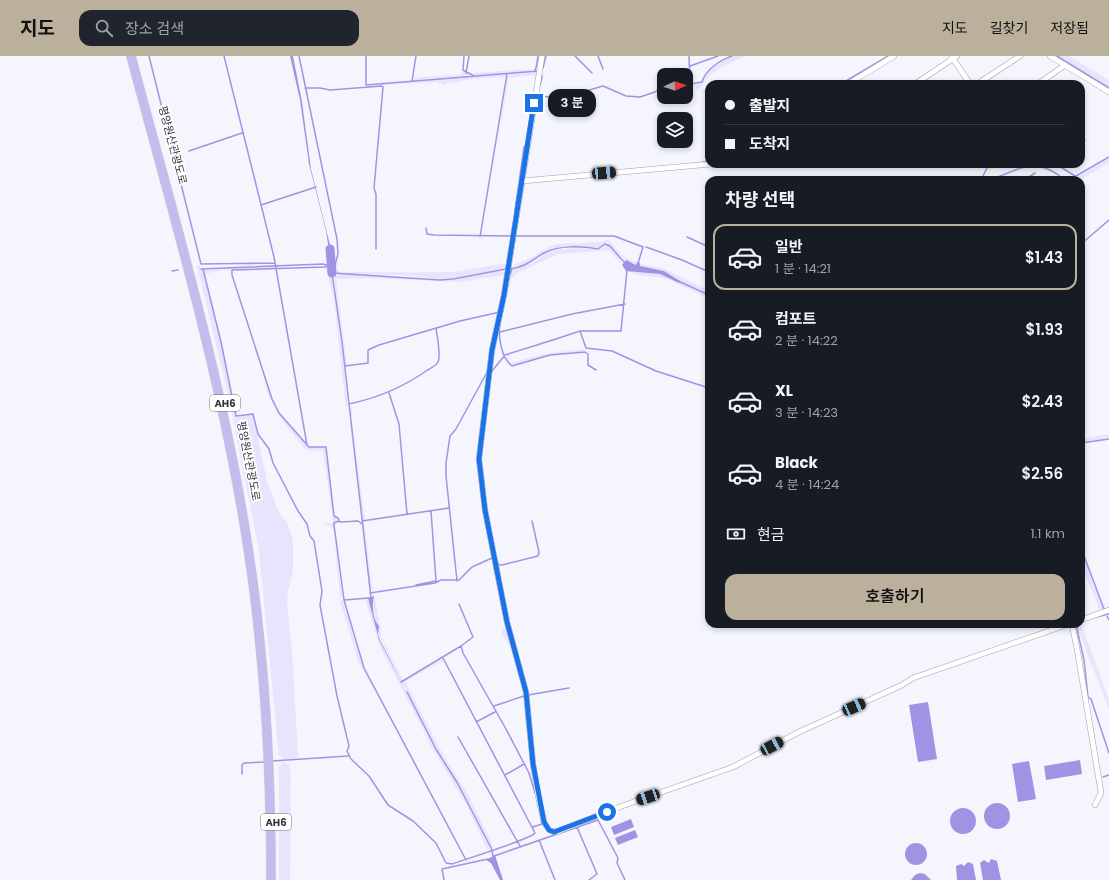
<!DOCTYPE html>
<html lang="ko">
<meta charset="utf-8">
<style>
:root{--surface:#171b24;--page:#20242c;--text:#f1f3f6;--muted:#9ea1a6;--line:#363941;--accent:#bab09c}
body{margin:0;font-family:Poppins,"Noto Sans KR",sans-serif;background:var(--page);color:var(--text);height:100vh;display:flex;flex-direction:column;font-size:15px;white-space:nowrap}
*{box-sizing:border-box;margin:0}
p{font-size:13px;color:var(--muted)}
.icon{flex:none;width:22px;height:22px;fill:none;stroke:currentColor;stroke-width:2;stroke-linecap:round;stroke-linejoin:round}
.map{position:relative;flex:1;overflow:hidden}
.side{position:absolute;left:705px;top:120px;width:380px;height:452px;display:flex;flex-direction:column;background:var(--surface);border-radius:12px;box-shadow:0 2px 6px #0003}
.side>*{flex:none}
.guide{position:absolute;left:705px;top:24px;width:380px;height:88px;border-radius:12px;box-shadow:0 2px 6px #0003;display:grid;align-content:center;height:88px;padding:0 20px;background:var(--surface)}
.needle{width:26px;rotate:87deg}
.buttons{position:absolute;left:657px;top:12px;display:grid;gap:8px}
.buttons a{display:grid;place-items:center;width:36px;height:36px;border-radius:8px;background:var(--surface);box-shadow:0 2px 6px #0003;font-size:20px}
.end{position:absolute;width:18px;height:18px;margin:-9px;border:5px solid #1a73e8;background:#fff;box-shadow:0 0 0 2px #fff}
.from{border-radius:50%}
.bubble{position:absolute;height:28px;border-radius:12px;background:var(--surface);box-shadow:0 2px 6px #0003;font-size:13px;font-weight:600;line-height:28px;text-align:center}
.car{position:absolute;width:12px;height:24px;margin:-12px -6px;border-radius:5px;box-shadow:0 0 3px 1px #0007;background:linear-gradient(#222 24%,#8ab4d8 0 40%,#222 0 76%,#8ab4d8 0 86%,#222 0)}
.guide b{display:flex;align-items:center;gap:14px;height:38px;font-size:15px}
.guide b+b{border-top:1px solid var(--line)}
.guide i{width:10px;height:10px;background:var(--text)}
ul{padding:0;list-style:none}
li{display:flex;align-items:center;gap:12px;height:66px;margin:0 8px 6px;padding:0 12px;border:2px solid transparent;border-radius:12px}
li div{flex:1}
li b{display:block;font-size:15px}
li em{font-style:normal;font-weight:600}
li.active{border-color:var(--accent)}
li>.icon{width:36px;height:36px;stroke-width:1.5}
h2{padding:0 20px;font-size:18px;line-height:48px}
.pay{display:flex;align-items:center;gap:10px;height:44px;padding:0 20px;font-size:15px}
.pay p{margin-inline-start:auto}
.cta{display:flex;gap:8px;margin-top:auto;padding:8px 20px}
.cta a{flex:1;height:46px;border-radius:12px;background:var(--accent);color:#111;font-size:16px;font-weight:600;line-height:46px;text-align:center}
header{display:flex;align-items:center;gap:24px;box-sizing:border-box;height:56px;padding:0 20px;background:var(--accent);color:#111}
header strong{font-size:19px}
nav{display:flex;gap:22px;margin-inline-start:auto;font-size:14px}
.search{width:280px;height:36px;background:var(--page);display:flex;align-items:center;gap:10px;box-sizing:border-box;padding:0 14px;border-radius:12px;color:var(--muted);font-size:15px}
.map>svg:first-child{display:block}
.green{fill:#e7e5fe}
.water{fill:#9f94e4}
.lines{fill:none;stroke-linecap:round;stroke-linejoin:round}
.stream{stroke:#9f94e4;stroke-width:1.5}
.river{stroke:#9f94e4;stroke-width:9}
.minor-casing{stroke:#a1a0ad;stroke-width:6}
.motorway-casing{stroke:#d2d2d3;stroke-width:10}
.minor{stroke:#fff;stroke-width:5}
.motorway{stroke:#c2bdec;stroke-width:9}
.route{stroke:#1a73e8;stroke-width:5}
.labels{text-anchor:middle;stroke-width:3.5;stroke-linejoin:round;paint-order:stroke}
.shield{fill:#fff;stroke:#707074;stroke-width:1}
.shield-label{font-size:10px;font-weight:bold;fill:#333338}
.street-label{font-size:11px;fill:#333338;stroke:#fff}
</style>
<header>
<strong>지도</strong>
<div class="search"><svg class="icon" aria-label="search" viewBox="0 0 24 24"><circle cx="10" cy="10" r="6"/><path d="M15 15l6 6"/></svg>장소 검색</div>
<nav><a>지도</a><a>길찾기</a><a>저장됨</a></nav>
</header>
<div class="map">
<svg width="1109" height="824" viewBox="0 0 1109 824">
<rect width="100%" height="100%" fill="#f5f5fd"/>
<path class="green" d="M733,0h12l-23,11 -13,9 -11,15 -4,-6 8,-3c4,-12 19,-21 31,-26z
M1059,0h10l40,24v7z
M535,13c-5,6 -50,6 -60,6l-2,-2z
M462,14l12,5 -59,5 -2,-2 49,-4z
M537,16v4l-4,-1 -24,3 -15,87 14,-90z
M506,19v2l-35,2 -17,4 -6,-1 -4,3 -7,-3 -72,4 106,-10z
M1109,102v4l-28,18h-11z
M606,184h3c8,10 15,20 29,22l-2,3 -10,-5 -19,-18 -8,6 -17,-2 -28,3 -10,4 -13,10 -19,5 3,-4c15,-3 27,-16 42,-20 12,-2 43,0 49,-4z
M606,189c10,2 14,15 18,23l-15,-18 -50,4 -44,20 -4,6 -5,23 3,-19 5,-15 17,-5 14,-10 10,-4 22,-2 21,2z
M339,203l-2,10 3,3c37,0 74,1 110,0 19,-1 38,-7 57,-8v4l-53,10 -14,1 -39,-4 -59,-1 -7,-2 -1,-2z
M640,208l25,5 44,22v3l-29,-13 -16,-10 -24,-5z
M201,209l-1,4 3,1 18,72 15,75 17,-3 14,67 12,32 9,11 5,16v32l-5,19 -1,10 6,62 5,95 -17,1 1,-3h-3l-20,-205 -31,-157 -31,-128z
M275,210v2l-54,2 -16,4 -1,-4z
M327,211l5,9 5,30 11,101 -2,1 -12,-108 -8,-32z
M499,215l6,1 1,3 -47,7 -88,-4 -35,1 11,87h-2l-11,-91c36,-4 72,6 107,5 20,0 38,-7 58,-9z
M628,215l32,3 49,22v3l-41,-20 -35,-5z
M580,276l-72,23 2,8 35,-9 39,-5 1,2 -35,4 -38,10 -4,-2 -1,-8z
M264,322l15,35 30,34h16l1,1 8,66 5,5 -1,3 -4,1 8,73 -2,1 -6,-67 -4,-4 -6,-2 9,-1v-3l-10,-69 -17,-1 -28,-35 -11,-23z
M349,348l4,8 -2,4 14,104h-3z
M1109,378v4l-28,4v-3z
M362,466h2l9,70 -4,-5z
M1081,495l22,58 -4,1c-5,-19 -18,-38 -18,-59z
M493,513l2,1 21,93 -6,-18 -8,-10 -1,-4 4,-4z
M375,541l7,42 21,41 -1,1c-9,-17 -37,-66 -27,-84z
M365,543h4l8,36 59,114 22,35 32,65 -2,2 -22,-47 -34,-56 -8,-17 -44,-84z
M343,544l19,66 29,52 4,8v2l-37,-67 -18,-60z
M1079,568l4,5 26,71v9l-31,-79z
M443,603l1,4 -4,-1 -34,19 1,4 33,64 30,49 24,50 -2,1 -33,-65 -22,-36 -35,-66z
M281,705l7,3 3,6 -1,110h-11v-115h3z"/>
<path class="water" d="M290,0h3l9,46 9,67 23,92h-7l3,-4 -4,-26 -17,-67 -9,-64z
M639,203l1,7 24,5 16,10 -1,2 -19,-9 -34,-3 -4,-6 4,-5 10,5z
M374,540c-2,9 -2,23 5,30l-1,8 2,6 27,53 -28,-53 -11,-42z
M928,646l9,57 -19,3 -9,-57z
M1080,704l2,14 -36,6 -2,-14z
M1029,705l7,38 -18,3 -6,-38z
M984 760a13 13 0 1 1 26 0a13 13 0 1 1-26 0Z
M950 765a13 13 0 1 1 26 0a13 13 0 1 1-26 0Z
M631,763l3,8 -20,8 -3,-8z
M635,774l3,7 -20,8 -3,-7z
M905 798a11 11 0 1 1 22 0a11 11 0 1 1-22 0Z
M495,799l8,25h-3l-9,-17 -5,-3z
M991,803l6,2 4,19h-18l-3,-17 4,-3 5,3z
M968,806l5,2 3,16h-19l-1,-14 5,-2 3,2z
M920,817l5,1 6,6h-20l4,-5z"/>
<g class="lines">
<path class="stream" d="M149,0l52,208 74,-1
M224,0l50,201 33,188
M366,0v29l172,-14
M464,0l-1,14 11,6
M575,0l17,17
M598,0l5,13
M689,0l1,28 12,-2c3,-12 18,-22 30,-26
M1057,0l52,32
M690,10l28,-10
M543,12l3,-12
M534,16l2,-4 2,-12
M466,17l3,-17
M412,25l4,-25
M841,28l47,-28
M540,29l2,-8 -1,-5
M305,32h15l10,2 52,-4 1,1 -9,101 2,6v55
M538,40l25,2 16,-2 7,-5 17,-5 23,10 14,1 15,-5 9,-8
M1081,86l4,-2
M189,95l53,-18
M703,106l6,-1
M1056,108l19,12
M981,124l8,-16
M989,124c33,-11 46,-25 76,0h4l40,-23
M1024,124l11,-7
M261,149l55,-18
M515,154l9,-63 2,-2
M426,172l1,6 7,1 77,1
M515,180h99l29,11 -4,13
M480,181l27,-163
M687,181l22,10
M1081,188l28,-24
M646,191l36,13 27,12
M327,209l-1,2 -94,3v5l40,124 7,14 30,34h17l8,69 4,2 2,4 18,-1 4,3
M201,213l122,-5 8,3 4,-2 3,-11 -1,-15 -38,-183
M203,213l18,73 15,74 17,-2 5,20 11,15 4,14 25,48 9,13 3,12 4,5 8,50 -2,14 17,91 12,50 -2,5 4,8 18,17 19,29 25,16 23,22 10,20 6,1c11,-4 79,-25 83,-31l-92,-175
M510,213c18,-3 20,-8 34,-16 15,-8 38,-7 54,-4l7,-5 5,2 15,17
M172,215l6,-1
M678,225l31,14
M508,226l4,-13
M1081,227l2,3 -2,2
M502,258l3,-14
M500,267c-2,13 1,35 12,43l38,-11 35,-3 3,2v11l8,5
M580,275l6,17 26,3 44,20 53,17
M500,276l72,-18 53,-10
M345,310l23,-3v-13l11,-5 81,-24 40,-9
M389,337l10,31 8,90
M349,348c28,-6 53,-16 77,-33 3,-2 10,-5 12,-9 3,-6 -1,-28 -2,-34
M1081,387l28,-4
M339,465l-5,2v2l10,75
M362,465l87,-13
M1081,492l23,61
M497,506l2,3h3l36,-9 1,-4 -7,-31
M457,525l-11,-105v-13l4,-27 6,-7 30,-55 6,-3 13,-16 51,-16 24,-8h41l6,-61
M416,529l20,-4 -5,-70
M370,537l65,-10 6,-3h18l13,-13 20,-9
M369,542l-25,2 20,68 102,192
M371,542l-29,-256 -10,-69 108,7 13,-1 53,-10
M459,548l14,33 -12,9 2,7 43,76 23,44 6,20
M1106,558l3,6
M1092,562l17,-4
M1052,568h4
M1078,568l-1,5 7,31 4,37 3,2 18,54
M401,626l60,-36
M407,636l29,57 22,35 34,66 1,6
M528,639l41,-7
M494,650l30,-10
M476,666l19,-10
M458,681l62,109
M272,705l76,-5
M242,718v-9l2,-2 20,-1
M505,719l19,-11
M1103,721l6,-2
M533,771l9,-3v-2
M577,771l20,47 -8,6
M539,784l16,40
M494,800l104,-36 20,38 -1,5 8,17
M444,824l-2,-11 46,-10"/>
<path class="river" d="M330,193l2,24"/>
<g class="minor-casing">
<path id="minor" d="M542,0l-38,239 -12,55 -13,109 6,51 22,112 19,70 7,72 5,31 6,27 5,8 5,2 5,-1 63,-25 111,-39 66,-35 103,-47 11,-7 156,-54
M1050,0l59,36
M952,1l18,27
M848,28l46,-28
M915,28l42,-28
M977,28l43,-28
M1038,28l27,-19
M522,125l189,-17
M1081,564l28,-10
M1072,568l6,30 22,132 1,7 -6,12"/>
</g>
<g class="motorway-casing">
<path id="motorway" d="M131,0c41,154 87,309 113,467 20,118 27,237 27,357"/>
</g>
<use href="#minor" class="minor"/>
<use href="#motorway" class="motorway"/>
</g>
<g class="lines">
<path class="route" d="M534,47l-30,192 -12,55 -13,109 6,51 22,112 19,70 7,72 11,58 5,8 5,2 53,-20"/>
</g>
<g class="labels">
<g class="shield">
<rect x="210" y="339" width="30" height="16" rx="3"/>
<rect x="261" y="758" width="30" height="16" rx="3"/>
</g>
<g class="shield-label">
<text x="225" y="351">AH6</text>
<text x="276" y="770">AH6</text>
</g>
<g class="street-label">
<text transform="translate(173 89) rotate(75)" y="4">평양원산관광도로</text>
<text transform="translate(249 405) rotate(79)" y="4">평양원산관광도로</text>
</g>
</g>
</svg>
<div class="buttons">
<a><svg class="needle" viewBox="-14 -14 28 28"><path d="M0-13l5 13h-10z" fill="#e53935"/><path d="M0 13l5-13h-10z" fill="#9ea1a6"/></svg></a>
<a><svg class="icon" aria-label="layers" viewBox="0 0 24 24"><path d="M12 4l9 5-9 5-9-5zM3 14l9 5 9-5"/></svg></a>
</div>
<i class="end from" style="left:607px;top:756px"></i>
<i class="end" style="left:534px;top:47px"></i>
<div class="bubble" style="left:548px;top:33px;width:48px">3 분</div>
<i class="car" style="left:604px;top:117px;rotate:86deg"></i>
<i class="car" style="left:854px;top:651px;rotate:66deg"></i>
<i class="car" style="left:772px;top:690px;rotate:62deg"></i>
<i class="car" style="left:648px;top:741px;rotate:252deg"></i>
<div class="guide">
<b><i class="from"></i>출발지</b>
<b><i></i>도착지</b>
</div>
<section class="side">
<h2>차량 선택</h2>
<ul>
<li class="active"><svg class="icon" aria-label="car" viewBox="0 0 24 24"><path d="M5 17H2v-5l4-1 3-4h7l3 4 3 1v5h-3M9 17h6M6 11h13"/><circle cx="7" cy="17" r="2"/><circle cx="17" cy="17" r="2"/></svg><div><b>일반</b><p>1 분 · 14:21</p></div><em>$1.43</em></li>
<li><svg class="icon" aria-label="car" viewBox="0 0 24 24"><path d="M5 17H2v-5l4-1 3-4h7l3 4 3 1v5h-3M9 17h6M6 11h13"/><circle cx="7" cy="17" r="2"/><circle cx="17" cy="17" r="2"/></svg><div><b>컴포트</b><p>2 분 · 14:22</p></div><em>$1.93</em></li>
<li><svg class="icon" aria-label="car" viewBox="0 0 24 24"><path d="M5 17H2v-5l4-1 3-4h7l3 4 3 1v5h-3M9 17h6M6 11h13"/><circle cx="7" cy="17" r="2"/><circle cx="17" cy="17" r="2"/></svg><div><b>XL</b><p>3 분 · 14:23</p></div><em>$2.43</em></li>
<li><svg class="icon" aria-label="car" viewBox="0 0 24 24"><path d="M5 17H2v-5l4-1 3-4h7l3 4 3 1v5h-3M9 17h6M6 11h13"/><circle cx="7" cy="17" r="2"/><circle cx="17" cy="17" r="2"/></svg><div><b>Black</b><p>4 분 · 14:24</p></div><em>$2.56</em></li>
</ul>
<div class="pay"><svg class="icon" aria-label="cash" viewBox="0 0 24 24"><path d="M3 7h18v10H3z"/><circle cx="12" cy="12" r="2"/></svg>현금<p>1.1 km</p></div>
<div class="cta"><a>호출하기</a></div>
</section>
</div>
